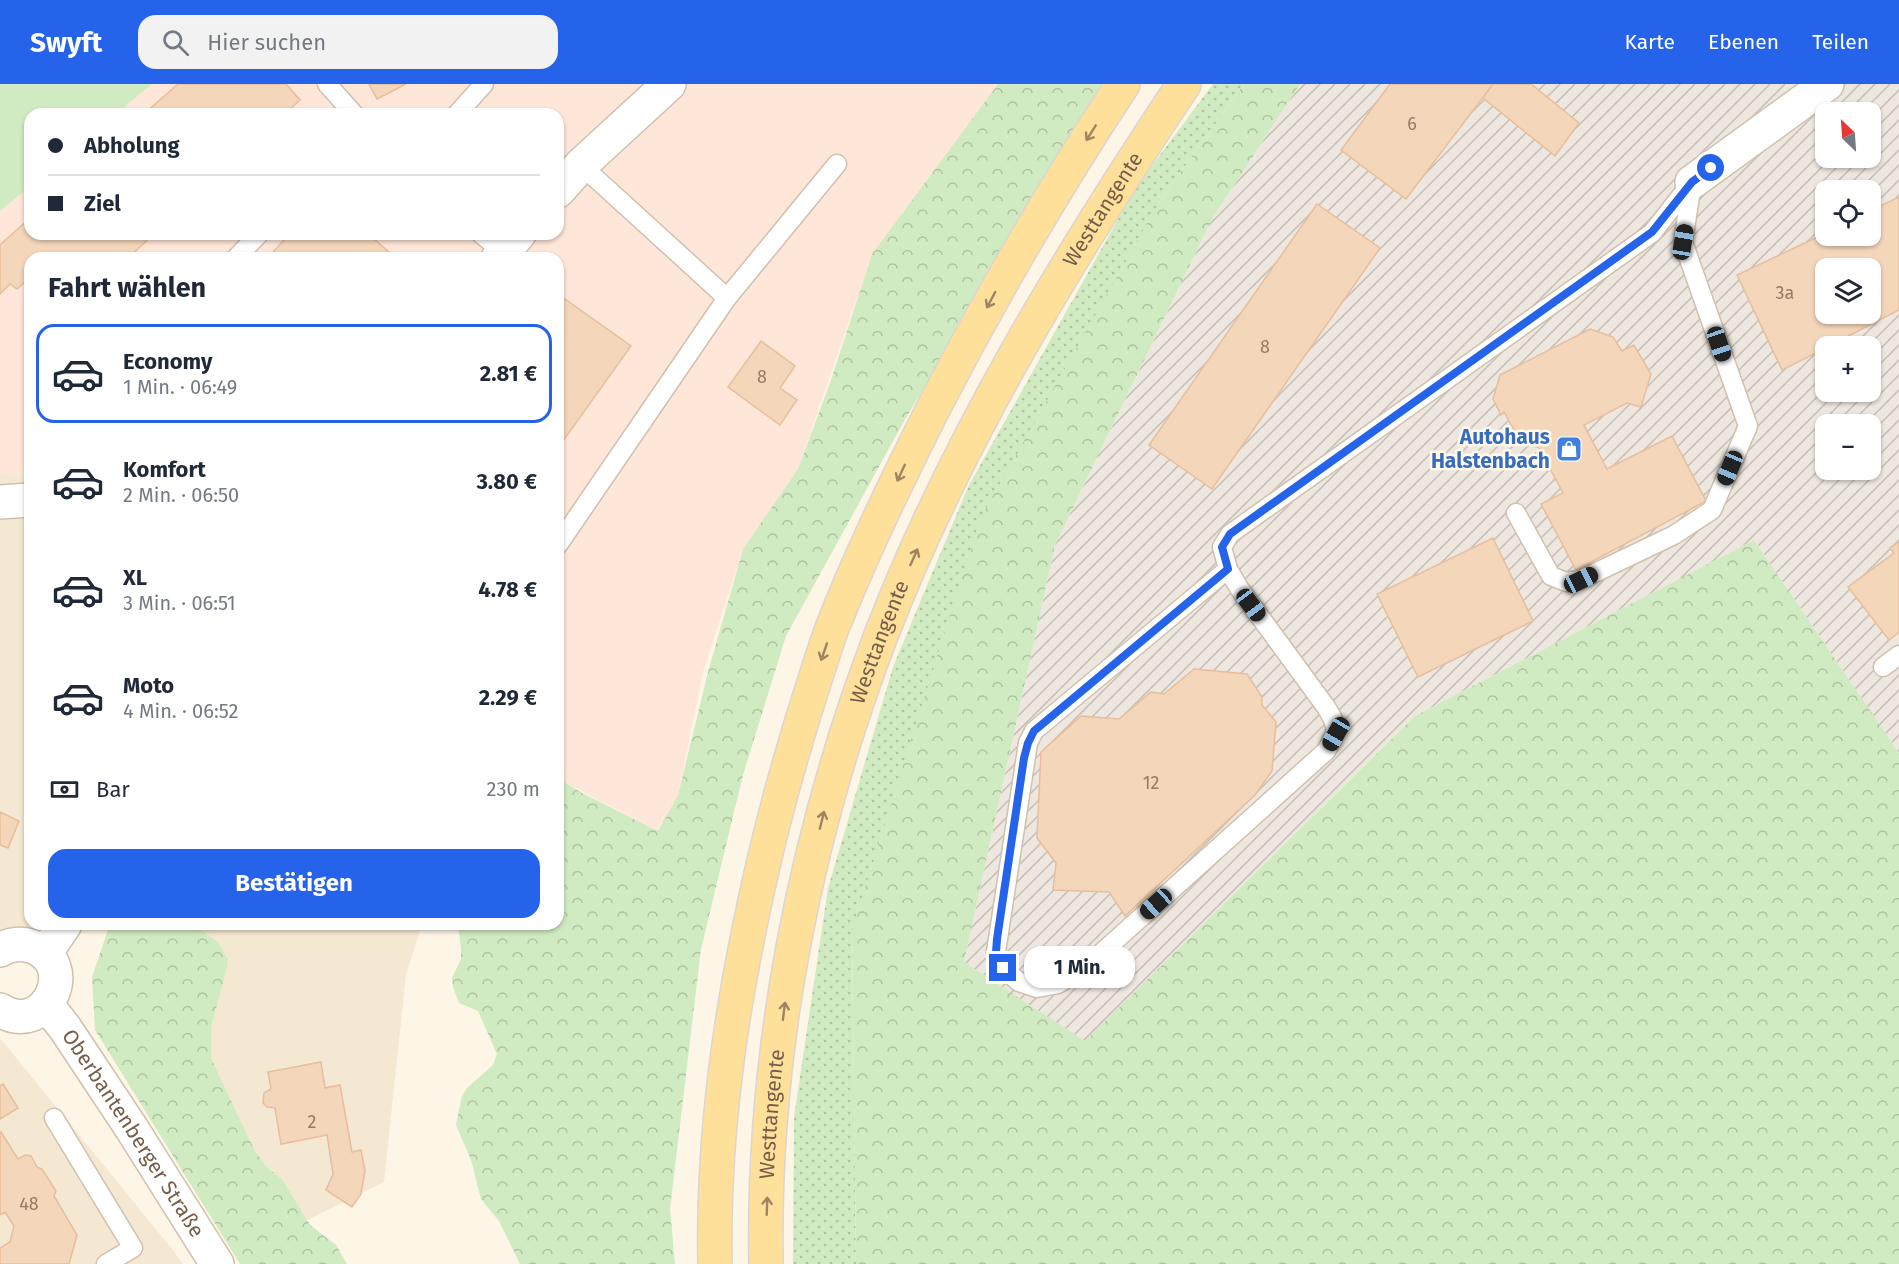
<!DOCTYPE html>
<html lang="de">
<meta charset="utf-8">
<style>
:root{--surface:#fff;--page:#f2f2f3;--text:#1f2937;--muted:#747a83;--line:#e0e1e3;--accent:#2563eb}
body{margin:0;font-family:"Fira Sans",sans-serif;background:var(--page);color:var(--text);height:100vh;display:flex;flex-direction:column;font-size:22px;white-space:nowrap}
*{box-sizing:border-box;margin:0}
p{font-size:20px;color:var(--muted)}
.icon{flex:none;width:33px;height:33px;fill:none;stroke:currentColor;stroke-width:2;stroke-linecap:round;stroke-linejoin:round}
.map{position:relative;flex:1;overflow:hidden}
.side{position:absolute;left:24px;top:168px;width:540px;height:678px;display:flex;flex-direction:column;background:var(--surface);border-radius:18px;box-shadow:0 2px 4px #0004}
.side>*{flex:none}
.guide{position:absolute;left:24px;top:24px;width:540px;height:132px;border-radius:18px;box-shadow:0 2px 4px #0004;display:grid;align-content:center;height:132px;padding:0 24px;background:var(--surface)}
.needle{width:39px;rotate:335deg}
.fabs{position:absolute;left:1815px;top:18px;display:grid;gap:12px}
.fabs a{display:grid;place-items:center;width:66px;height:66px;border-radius:12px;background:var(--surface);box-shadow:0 2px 4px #0004;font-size:30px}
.end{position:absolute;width:27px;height:27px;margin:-14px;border:8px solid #2563eb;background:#fff;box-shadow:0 0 0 3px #fff}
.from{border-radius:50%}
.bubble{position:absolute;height:42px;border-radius:18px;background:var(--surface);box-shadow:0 2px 4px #0004;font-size:20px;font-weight:700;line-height:42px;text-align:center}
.car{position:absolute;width:18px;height:36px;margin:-18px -9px;border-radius:8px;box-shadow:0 0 4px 2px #0007;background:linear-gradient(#222 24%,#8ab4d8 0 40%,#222 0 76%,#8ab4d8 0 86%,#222 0)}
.guide b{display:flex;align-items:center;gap:21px;height:57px;font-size:22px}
.guide b+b{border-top:2px solid var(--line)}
.guide i{width:15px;height:15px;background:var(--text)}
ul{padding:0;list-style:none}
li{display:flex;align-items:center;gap:18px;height:99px;margin:0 12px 9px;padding:0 12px;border:3px solid transparent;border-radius:18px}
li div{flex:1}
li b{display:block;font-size:22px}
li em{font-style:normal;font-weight:700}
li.active{border-color:var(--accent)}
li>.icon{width:54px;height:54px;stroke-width:1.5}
h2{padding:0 24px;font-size:27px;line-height:72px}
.pay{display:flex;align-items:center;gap:15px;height:66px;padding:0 24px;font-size:22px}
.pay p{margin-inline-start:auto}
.primary-button{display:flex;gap:12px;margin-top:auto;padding:12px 24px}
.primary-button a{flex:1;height:69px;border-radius:18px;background:var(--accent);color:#fff;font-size:24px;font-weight:700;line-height:69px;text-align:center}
header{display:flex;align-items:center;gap:36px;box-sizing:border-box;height:84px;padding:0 30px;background:var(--accent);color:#fff}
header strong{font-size:28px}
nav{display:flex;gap:33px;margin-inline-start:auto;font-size:21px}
.search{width:420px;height:54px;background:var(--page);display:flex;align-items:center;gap:15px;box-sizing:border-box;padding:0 21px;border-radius:18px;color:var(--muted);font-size:22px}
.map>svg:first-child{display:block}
.residential{fill:#f5e8d3}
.commercial{fill:#fee6d8}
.industrial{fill:url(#industrial-furrows);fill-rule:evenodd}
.grass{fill:url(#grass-dots)}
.forest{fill:url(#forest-crowns)}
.park{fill:#d0ebc2}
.building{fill:#f4d6bb;stroke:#e7be9b;stroke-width:1.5;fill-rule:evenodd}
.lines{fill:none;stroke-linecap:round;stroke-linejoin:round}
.service-casing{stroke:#d1c0ad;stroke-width:21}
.minor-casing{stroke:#d1c0ad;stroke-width:36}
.secondary-casing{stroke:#d4c0aa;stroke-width:36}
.primary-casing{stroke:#dcd5d0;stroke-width:36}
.service{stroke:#fff;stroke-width:18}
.minor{stroke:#fff;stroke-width:33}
.secondary{stroke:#fff;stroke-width:33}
.primary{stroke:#fee09b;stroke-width:33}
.oneway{stroke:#a08462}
.route{stroke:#2563eb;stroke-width:8}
.labels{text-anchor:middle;stroke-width:5;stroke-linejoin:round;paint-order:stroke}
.number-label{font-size:18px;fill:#967b66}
.street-label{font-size:21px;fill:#775d49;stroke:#fff9ec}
.shop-label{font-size:21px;font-weight:bold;fill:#366cbe;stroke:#fff9ec;text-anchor:end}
</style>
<header>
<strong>Swyft</strong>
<div class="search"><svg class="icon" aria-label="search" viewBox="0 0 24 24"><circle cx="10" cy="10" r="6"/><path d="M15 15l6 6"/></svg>Hier suchen</div>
<nav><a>Karte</a><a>Ebenen</a><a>Teilen</a></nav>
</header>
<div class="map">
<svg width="1899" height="1180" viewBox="0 0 1899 1180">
<defs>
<pattern id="industrial-furrows" width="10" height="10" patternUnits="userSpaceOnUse" patternTransform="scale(1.5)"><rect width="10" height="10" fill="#ede7df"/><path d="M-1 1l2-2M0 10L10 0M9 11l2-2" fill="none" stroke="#c5beb7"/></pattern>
<pattern id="grass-dots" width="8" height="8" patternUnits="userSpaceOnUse" patternTransform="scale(1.5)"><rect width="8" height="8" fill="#d0ebc2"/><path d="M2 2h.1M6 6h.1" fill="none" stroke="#aec2a0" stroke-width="1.8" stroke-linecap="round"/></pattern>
<pattern id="forest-crowns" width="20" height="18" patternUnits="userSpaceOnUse" patternTransform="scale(1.5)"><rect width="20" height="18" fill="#d0ebc2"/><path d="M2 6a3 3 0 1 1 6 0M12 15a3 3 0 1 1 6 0" fill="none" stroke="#aec2a0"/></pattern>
</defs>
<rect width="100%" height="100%" fill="#fdf5e5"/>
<path class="residential" d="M0,350l30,39v451h8l-8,2 -30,25z
M192,840h230l-16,51 -22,207 -77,38 -24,-40 -16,-13 -12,-16 -44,-93v-30l16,-60 1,-9 -11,-18z
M0,954l172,211 11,15h-183z"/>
<path class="commercial" d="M152,0h846l-126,170 -74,215 -55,80 -40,123 -25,123 -20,36 -94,-49 -6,1v-525h-528v219l-30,-3v-263l30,-25v48h528v-120h-442z"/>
<path class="industrial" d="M1300,0h599v669l-145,-213 -339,176 -330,326 -121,-80 91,-417 157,-326zM1826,28h44v46h-44zM1826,106h44v46h-44zM1826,184h44v46h-44zM1826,262h44v46h-44zM1826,340h44v46h-44z"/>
<path class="grass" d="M1213,0h31l-85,118 -307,727 4,335h-63l1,-147 34,-229 65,-221 75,-180 168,-300z"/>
<path class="forest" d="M998,0h111l-28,40 -178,299 -117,213 -43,139 -42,174 -31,260 5,55h-155l-21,-43 -18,-22 -10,-39 -15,-35 6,-29 5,-8 26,-23 4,-11 -19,-43 -19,-8 -6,-16 -1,-9 9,-19v-10l-3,-25h100v-141l6,-1 18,11 76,38 20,-36 30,-123 35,-123 55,-80 33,-89 41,-126z
M1244,0h56l-88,135 -157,326 -91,417 121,79 330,-325 339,-176 145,213v511h-1043l-4,-335 128,-410 179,-317z
M110,840h82l25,17 11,18 -1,9 -16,60v30l44,93 12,16 16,13 27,45 26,20 11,19h-107l-145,-234 -3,-53z"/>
<path class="park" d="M0,0h152l-36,30h-86v72l-30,25z"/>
<path class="building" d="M178,0h108l14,16 -15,14h-141z
M369,0h37l-29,15z
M1390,0h103l-87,115 -65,-49z
M1493,0h38l48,39 -24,33 -72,-58z
M1899,113v113l-70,36h-3v2l-44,22 -45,-95 89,-42v3h44v-25zM1826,184h44v46h-44z
M1317,120l63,44 -168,241 -63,-44z
M30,134v16h124l-26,24h-98v19l-13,12 -7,-5 -10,10v-49z
M289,150h79l28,24h-128z
M558,210l73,52 -73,102z
M1590,245l23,8 9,14 12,-6 17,29 -10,33 -14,-4 -43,22 23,44 65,-33 34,65 -130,69 -35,-66 22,-11 -24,-45 -20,-9 -15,-27 -3,3 -8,-16 7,-24z
M761,257l34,25 -15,22 17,12 -17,25 -52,-38z
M1493,454l40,83 -115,56 -41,-83z
M1899,458v90l-10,8 -41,-53 46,-34 -4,-5z
M1194,585l53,5 15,23v8l14,17 -4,49 -17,24 -130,121 -16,-24 -56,-2 3,-27 -19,-25 4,-86 40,-36 38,3 32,-27 13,2z
M0,728l19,9 -11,27 -8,-3z
M321,978l4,26 15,-3 12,67 9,-2 4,21 -4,23 -9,13 -26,-17 7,-16 -6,-39 -46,9 -6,-36 -8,-1 -4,-4 1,-10 7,-4 -3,-17z
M3,1000l15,24 -18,11v-33z
M1,1048l17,27 7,-4 6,1 6,11 5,2 14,22 -2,5 23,39 -8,29h-69v-16l10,-6 4,-16 -9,-14 -5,3v-82z"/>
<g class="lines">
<g class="service-casing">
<path id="service" d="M327,0l27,30
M457,30l27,-30
M581,81l146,133 110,-134
M481,150l22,18
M236,174l23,-24
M1516,429l35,63 15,6 14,-2 94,-45 38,-25 36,-84 -65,-184 9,-59
M558,461l169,-247
M1228,485l-194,162 -6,12 -32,209 7,16 16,14 18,6 21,-4 30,-19 238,-214c12,-20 13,-23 0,-44l-87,-119 -11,-19 -6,-22 8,-13 422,-301 40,-51
M1883,583l16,-12
M54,1034l79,130 -27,16"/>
</g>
<g class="minor-casing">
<path id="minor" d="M1692,98l135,-98
M558,107l23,-26 88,-81
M498,174l21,-24
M0,418l30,-2
M45,870l20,-30"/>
</g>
<g class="secondary-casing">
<g id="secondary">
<path d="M0,866c10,-6 20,-7 31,-4 50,16 16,93 -31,64"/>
<path id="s1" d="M46,920l19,24 67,101 85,135"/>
</g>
</g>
<g class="primary-casing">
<g id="primary">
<path d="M715,1180c-3,-145 21,-288 55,-428 14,-56 30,-111 48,-166 6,-18 11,-36 19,-54 29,-73 64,-144 99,-213 57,-110 119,-216 187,-319"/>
<path id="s2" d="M766,1180c-4,-211 39,-429 114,-626 75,-196 188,-380 304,-554"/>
</g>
</g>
<use href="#service" class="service"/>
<use href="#minor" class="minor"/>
<use href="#secondary" class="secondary"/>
<use href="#primary" class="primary"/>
</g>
<defs><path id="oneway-shaft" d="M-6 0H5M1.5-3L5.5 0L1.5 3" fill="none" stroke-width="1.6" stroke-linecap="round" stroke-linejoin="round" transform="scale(1.5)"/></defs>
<g class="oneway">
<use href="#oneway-shaft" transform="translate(1091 49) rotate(122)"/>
<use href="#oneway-shaft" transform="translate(991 216) rotate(118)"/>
<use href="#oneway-shaft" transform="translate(901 389) rotate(115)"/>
<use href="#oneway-shaft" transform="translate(914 473) rotate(-66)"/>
<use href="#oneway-shaft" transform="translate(824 568) rotate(109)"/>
<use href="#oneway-shaft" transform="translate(822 736) rotate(-76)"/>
<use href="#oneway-shaft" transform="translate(784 927) rotate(-83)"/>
<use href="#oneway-shaft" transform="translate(767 1122) rotate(-88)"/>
</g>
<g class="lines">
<path class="route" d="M1003,884l-7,-16 1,-13 27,-181 4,-15 6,-12 194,-162 -6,-22 8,-13 422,-302 40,-50 19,-14"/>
</g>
<defs>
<g id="shop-square" transform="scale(1.35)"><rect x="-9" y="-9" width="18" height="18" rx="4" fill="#3f7fe0" stroke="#fff9ec"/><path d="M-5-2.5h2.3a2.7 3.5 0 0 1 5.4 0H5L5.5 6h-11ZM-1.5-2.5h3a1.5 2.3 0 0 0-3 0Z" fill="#fff"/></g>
</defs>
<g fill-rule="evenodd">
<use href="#shop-square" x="1569" y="365"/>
</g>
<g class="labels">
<g class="number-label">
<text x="1412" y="46">6</text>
<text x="1785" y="215">3a</text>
<text x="1265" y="269">8</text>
<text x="762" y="299">8</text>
<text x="1151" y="705">12</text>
<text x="312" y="1044">2</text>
<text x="29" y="1126">48</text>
</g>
<g class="street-label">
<text dy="7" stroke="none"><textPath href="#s2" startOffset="1124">Westtangente</textPath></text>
<text dy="7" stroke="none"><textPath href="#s2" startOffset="636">Westtangente</textPath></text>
<text dy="7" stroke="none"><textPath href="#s2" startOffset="150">Westtangente</textPath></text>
<text dy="7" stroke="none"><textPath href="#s1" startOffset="156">Oberbantenberger Straße</textPath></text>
</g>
<g class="shop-label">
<text x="1550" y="360">Autohaus<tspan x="1550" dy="24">Halstenbach</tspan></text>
</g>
</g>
</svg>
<div class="fabs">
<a><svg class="needle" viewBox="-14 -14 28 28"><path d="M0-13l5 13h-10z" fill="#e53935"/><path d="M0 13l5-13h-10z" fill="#747a83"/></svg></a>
<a><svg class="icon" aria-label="locate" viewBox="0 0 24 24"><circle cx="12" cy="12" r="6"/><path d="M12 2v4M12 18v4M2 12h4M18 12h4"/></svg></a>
<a><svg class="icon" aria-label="layers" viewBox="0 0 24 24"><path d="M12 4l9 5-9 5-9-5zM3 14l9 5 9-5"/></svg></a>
<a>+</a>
<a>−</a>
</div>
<i class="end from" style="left:1711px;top:84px"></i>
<i class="end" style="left:1003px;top:884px"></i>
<div class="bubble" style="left:1024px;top:862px;width:111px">1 Min.</div>
<i class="car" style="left:1683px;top:158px;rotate:9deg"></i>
<i class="car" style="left:1719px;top:260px;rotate:161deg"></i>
<i class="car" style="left:1730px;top:384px;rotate:203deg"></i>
<i class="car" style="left:1581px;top:496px;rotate:64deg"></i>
<i class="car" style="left:1251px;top:521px;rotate:143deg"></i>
<i class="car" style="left:1336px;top:650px;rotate:210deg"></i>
<i class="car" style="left:1156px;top:820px;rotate:228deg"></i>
<div class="guide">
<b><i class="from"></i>Abholung</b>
<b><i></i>Ziel</b>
</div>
<section class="side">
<h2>Fahrt wählen</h2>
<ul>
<li class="active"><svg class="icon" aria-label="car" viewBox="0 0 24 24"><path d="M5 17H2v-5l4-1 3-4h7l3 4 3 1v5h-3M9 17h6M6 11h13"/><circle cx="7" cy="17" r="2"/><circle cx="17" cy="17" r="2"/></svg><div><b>Economy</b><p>1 Min. · 06:49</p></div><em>2.81 €</em></li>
<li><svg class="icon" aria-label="car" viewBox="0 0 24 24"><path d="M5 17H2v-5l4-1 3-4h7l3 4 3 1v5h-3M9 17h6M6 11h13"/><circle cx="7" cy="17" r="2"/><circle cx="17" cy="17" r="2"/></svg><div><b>Komfort</b><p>2 Min. · 06:50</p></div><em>3.80 €</em></li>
<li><svg class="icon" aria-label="car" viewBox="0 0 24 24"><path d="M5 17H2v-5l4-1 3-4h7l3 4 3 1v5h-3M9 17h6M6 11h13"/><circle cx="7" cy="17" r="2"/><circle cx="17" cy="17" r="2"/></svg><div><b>XL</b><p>3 Min. · 06:51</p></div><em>4.78 €</em></li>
<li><svg class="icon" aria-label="car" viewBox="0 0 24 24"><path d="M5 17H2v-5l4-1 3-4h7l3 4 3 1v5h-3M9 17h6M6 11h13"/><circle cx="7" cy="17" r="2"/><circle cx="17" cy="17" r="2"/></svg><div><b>Moto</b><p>4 Min. · 06:52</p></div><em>2.29 €</em></li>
</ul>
<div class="pay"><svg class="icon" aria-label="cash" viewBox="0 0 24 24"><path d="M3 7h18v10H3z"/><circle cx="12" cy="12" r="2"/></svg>Bar<p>230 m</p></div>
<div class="primary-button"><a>Bestätigen</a></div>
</section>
</div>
